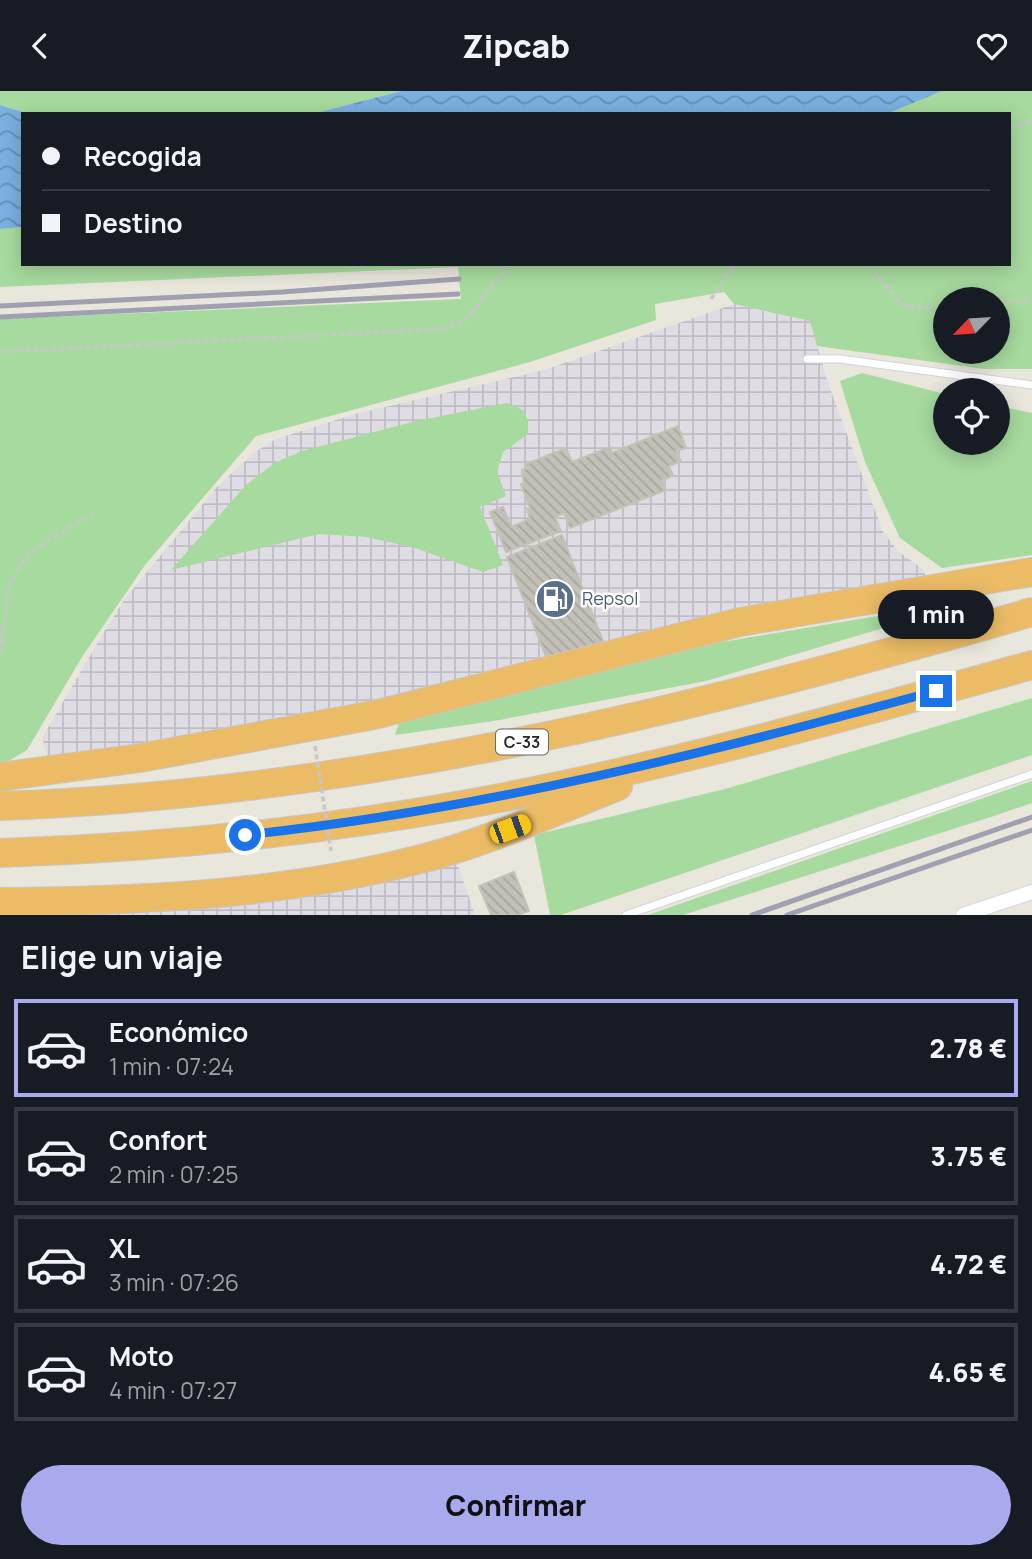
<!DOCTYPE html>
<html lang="es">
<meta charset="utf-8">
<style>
:root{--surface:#171b24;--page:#20242c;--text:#f1f3f6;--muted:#9ea1a6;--line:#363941;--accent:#a9a9ee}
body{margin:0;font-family:Manrope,sans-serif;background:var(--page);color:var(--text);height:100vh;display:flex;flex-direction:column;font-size:26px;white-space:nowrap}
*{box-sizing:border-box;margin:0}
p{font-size:23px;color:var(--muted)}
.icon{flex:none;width:38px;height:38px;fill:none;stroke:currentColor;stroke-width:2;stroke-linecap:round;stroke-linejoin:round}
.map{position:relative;height:824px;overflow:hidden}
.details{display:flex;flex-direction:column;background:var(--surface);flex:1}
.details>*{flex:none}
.hud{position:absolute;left:21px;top:21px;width:990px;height:154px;border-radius:0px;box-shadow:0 4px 18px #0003;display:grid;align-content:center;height:154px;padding:0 21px;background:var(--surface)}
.needle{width:46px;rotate:245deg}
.controls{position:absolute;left:933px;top:196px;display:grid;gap:14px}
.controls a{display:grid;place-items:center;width:77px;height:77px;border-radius:50%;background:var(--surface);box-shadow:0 4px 18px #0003;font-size:35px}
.end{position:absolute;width:32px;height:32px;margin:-16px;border:9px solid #1a73e8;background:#fff;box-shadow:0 0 0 4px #fff}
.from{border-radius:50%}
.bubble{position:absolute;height:49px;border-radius:24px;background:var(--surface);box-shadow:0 4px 18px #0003;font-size:23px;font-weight:800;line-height:49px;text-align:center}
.car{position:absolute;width:21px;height:42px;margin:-21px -10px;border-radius:9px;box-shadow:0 0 5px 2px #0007;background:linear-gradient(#f5c518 24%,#345 0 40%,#f5c518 0 76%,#345 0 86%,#f5c518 0)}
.hud b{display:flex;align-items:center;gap:24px;height:66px;font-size:26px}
.hud b+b{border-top:2px solid var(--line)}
.hud i{width:18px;height:18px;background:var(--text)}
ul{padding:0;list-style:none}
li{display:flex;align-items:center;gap:21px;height:98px;margin:0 14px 10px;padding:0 7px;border:4px solid var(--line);border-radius:0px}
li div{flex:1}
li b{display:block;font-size:26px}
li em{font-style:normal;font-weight:800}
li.active{border-color:var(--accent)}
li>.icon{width:63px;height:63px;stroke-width:1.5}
h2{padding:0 21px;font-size:32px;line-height:84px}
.cta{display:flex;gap:14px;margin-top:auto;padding:14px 21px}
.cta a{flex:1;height:80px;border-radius:42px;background:var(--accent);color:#111;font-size:28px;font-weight:800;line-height:80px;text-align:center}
header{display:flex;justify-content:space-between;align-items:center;height:91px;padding:0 21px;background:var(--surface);font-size:32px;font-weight:800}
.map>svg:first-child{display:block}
.industrial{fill:url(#industrial-grid)}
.grass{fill:#a7da9f;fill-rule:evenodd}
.water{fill:url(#water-waves)}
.building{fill:url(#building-back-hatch);stroke:#c4c2b6;stroke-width:2}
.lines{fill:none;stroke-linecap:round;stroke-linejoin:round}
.service-casing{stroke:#d2d2e0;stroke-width:9}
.minor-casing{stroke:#d2d2e0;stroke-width:16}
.motorway-casing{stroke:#c7c7c7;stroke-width:30}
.path{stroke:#c7c7c7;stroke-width:3.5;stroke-dasharray:5 3.5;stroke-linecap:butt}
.service{stroke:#fff;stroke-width:7}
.minor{stroke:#fff;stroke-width:14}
.motorway{stroke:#ebbb66;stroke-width:28}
.rail{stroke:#a1a0b1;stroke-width:5}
.path-bridge{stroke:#c7c7c7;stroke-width:3.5;stroke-dasharray:5 3.5;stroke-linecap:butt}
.route{stroke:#1a73e8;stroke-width:9}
.labels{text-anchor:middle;stroke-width:5;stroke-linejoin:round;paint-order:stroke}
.shield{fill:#fff;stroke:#696969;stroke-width:2}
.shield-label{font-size:16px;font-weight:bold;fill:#292929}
.service-label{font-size:18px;fill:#4e5e75;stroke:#fff;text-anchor:start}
</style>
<header><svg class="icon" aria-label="back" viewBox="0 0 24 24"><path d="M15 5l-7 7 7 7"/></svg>Zipcab<svg class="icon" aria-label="heart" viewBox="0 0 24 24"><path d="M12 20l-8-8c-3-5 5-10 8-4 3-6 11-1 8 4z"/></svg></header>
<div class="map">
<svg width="1032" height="824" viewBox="0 0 1032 824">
<defs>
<pattern id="industrial-grid" width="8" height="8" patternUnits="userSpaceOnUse" patternTransform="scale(1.75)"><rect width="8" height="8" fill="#dfdce3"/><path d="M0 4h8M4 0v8" fill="none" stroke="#bfbdc3"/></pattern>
<pattern id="water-waves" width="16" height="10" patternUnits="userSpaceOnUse" patternTransform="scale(1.75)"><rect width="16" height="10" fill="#7bb0e0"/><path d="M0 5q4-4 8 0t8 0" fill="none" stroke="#658fb6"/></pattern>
<pattern id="building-back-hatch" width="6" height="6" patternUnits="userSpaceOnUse" patternTransform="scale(1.75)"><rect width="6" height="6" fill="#c2c0b8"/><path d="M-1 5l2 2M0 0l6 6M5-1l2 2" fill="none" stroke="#a7a59e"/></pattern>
</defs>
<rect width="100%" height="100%" fill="#e9e6dc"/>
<path class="industrial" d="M734,213l76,17 18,62 55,149 15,19 26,19 7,28 -51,5 -825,177 -13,-42 62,-106 20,-32 93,-113 38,-35 21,-13 79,-25 189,-44z
M449,749l26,75h-406l-6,-22 248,-21z"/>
<path class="grass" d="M0,0h401l-89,23h-283l-29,-9z
M942,0h90v278h-48l-167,-23 -7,-25 -76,-17 -10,-12 -69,12 1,16 -126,42 -274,74 -111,129 -63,92 -55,93 -27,16v-447l461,-20 -3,-32 -458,20v-58l23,-2v37h987v-150h-123zM945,208h53v53h-53z
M862,282l83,21v49h53v-37l34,7v142l-90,13 -42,-30 -35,-76 -25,-81z
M507,312l16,7 5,10v14l-25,18 -6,20 9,24 -26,11 23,58 -20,7 -68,-24 -49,-11 -47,-3 -148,36 75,-85 30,-23 26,-11 114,-30z
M980,508l-274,82 -212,40 -99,14 4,-13 281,-73z
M1032,607v57l-471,160h-11l-16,-80 191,-46z
M1032,690v22l-38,13 -311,99h-35z"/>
<path class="water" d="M401,0h541l-55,23h-575z
M0,14l29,9h-6v113l-23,2z"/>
<path class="building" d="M678,335l8,22 -10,3 5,10 -12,5 4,10 -11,4 4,10 -96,38 -6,-15 -9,4 6,14 -55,21 -16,-40 13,-5 8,20 19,-8 -3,-10 3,-1 -9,-24 3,-1 -2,-13 6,-2 -2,-4 40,-16 6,14 38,-15 2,6z
M562,444l41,106 -55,21 -41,-105z
M514,781l15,39 -11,4h-27l-12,-29z"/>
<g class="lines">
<g class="service-casing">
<path id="service" d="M807,268h33l192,26
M626,824l406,-141"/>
</g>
<g class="minor-casing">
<path id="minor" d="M963,824l69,-23"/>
</g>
<g class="motorway-casing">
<path id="motorway" d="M0,686l140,-19 234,-43 366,-93 292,-50
M0,715c352,-12 695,-96 1032,-194
M0,762c156,-5 314,-21 468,-49 190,-35 378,-87 564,-139
M0,811c137,-1 279,-7 413,-41 70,-17 138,-48 205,-75"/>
</g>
<path class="path" d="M1010,37l22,-6
M869,173l31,40 45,7
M711,208l24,-35
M998,210h34
M0,261l442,-23 23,-8 43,-55 5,-2
M0,562l9,-67 20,-34 64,-38"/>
<use href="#service" class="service"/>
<use href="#minor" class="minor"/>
<use href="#motorway" class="motorway"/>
<path class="rail" d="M0,215l282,-14 177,-13
M0,226l458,-23
M752,824l280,-98
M787,824l245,-85"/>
<path class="path-bridge" d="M315,655l16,105"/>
</g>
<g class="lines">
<path class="route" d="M245,744c235,-25 463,-82 691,-144"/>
</g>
<defs>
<g id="fuel-disc" transform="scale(2.0125)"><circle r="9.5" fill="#5c6f8a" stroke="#fff"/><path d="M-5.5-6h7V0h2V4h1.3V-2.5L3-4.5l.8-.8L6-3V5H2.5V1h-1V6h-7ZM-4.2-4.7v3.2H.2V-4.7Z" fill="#fff"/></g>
</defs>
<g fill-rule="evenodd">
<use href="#fuel-disc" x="555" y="508"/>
</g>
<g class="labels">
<rect class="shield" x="496" y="638.5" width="52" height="25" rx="5"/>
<g class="shield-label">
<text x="522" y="657">C-33</text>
</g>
<g class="service-label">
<text x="582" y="514">Repsol</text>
</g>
</g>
</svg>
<div class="controls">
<a><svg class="needle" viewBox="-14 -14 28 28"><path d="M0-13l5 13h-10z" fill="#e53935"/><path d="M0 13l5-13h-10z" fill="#9ea1a6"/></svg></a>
<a><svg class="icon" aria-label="locate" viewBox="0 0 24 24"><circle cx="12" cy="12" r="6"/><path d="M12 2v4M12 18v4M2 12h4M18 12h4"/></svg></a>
</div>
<i class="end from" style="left:245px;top:744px"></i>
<i class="end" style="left:936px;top:600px"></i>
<div class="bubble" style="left:878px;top:499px;width:116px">1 min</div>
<i class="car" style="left:510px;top:738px;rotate:70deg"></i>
<div class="hud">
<b><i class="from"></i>Recogida</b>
<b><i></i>Destino</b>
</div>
</div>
<section class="details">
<h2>Elige un viaje</h2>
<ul>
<li class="active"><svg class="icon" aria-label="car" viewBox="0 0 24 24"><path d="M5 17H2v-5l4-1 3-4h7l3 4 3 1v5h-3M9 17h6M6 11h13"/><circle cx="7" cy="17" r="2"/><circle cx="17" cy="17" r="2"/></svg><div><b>Económico</b><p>1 min · 07:24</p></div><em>2.78 €</em></li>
<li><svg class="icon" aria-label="car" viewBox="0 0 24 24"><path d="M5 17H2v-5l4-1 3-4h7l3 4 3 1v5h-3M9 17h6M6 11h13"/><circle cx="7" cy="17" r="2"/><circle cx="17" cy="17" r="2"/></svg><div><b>Confort</b><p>2 min · 07:25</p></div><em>3.75 €</em></li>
<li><svg class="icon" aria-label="car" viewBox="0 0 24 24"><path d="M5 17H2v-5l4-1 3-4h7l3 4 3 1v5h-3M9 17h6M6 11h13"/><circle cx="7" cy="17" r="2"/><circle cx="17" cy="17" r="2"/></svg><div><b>XL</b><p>3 min · 07:26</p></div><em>4.72 €</em></li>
<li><svg class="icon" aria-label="car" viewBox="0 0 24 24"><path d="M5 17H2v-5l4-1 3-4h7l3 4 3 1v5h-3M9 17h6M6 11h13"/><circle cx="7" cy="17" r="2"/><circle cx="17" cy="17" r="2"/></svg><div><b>Moto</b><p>4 min · 07:27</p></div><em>4.65 €</em></li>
</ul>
<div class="cta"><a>Confirmar</a></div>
</section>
